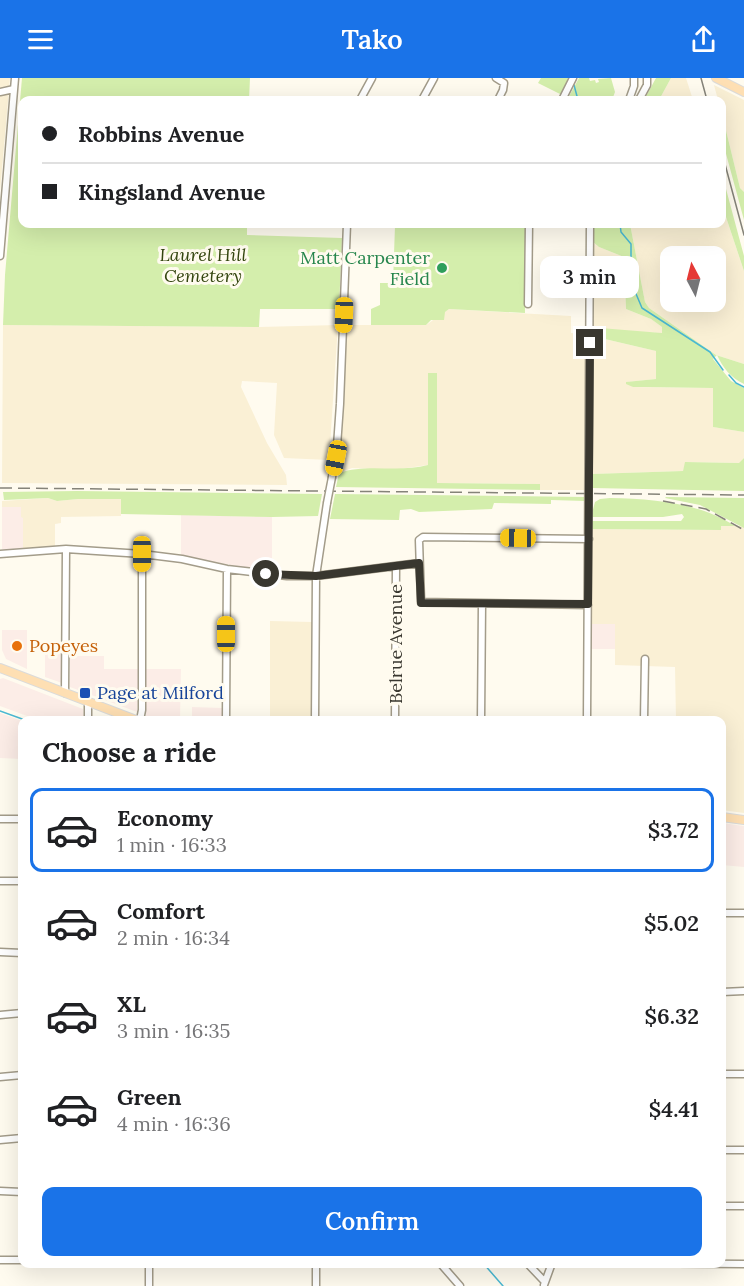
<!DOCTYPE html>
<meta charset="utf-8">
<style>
:root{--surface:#fff;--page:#f2f2f2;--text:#202124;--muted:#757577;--line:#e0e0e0;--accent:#1a73e8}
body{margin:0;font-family:Lora,serif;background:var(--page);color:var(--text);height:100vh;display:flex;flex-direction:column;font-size:22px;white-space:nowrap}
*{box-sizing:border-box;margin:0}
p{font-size:20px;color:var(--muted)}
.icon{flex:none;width:33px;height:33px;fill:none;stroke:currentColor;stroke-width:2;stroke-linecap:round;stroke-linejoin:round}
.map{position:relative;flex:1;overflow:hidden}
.drawer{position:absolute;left:18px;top:638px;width:708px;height:552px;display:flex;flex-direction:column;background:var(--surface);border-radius:12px;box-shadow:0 6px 24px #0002}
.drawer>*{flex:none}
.top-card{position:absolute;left:18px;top:18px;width:708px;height:132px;border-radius:12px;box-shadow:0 6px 24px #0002;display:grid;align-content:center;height:132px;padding:0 24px;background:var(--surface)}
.needle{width:39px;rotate:353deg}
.buttons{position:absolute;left:660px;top:168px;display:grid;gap:12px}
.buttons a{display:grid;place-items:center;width:66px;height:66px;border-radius:12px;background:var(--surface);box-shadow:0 6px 24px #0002;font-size:30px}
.end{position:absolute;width:27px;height:27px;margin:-14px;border:8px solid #39372f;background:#fff;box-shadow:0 0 0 3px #fff}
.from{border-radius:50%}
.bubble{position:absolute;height:42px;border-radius:12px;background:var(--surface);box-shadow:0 6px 24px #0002;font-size:20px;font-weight:600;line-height:42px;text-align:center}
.car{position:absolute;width:18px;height:36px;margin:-18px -9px;border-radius:8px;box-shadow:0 0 4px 2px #0007;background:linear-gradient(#f5c518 24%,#345 0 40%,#f5c518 0 76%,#345 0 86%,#f5c518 0)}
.top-card b{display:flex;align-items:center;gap:21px;height:57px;font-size:22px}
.top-card b+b{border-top:2px solid var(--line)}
.top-card i{width:15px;height:15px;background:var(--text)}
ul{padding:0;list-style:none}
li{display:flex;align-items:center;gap:18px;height:84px;margin:0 12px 9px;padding:0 12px;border:3px solid transparent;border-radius:12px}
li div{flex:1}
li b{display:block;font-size:22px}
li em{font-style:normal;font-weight:600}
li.active{border-color:var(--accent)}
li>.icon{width:54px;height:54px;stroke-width:1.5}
h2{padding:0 24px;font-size:27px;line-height:72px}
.primary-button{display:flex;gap:12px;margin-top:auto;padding:12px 24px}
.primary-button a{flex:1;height:69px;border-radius:12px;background:var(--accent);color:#fff;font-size:24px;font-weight:600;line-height:69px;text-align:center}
header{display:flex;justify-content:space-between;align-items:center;height:78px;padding:0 24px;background:var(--accent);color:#fff;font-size:27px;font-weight:600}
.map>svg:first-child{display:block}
.commercial{fill:#fcede7}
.built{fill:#faf0d5;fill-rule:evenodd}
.green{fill:#d4eeac}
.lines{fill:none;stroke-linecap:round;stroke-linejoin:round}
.stream{stroke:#4ab8d2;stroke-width:1.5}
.minor-casing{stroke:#a39c8a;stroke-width:9}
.major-casing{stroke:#dbdbda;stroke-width:10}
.minor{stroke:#fff;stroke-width:6}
.major{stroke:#fedfb3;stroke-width:8}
.tram{stroke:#858379;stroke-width:1.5}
.rail{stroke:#858379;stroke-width:1.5;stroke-dasharray:12 6;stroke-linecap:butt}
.minor-bridge-casing{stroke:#a39c8a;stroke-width:9;stroke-linecap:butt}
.minor-bridge{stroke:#fff;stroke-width:6}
.route{stroke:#39372f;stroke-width:8}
.leisure-dot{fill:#2e9e5b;stroke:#fffbef;stroke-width:2}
.food-dot{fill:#e8710a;stroke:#fffbef;stroke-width:2}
.transit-dot{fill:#1a4fb4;stroke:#fffbef;stroke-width:2}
.labels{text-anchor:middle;stroke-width:6;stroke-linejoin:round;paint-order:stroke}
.park-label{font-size:18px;font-style:italic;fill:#34460f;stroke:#fffbef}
.leisure-label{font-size:18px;fill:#27864d;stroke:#fffbef;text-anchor:end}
.street-label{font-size:18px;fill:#39372f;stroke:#fffbef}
.food-label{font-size:18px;fill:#c56008;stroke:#fffbef;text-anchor:start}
.transit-label{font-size:18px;fill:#164399;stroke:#fffbef;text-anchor:start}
</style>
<header><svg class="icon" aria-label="menu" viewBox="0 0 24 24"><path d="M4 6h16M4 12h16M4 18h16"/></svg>Tako<svg class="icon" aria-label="share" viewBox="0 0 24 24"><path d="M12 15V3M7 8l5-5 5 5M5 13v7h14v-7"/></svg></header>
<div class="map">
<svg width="744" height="1208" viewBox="0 0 744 1208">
<rect width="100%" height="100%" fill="#fffbef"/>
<path class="commercial" d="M2,429h19v10h2v32l-17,1 -4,-1z
M181,437l91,2v55l-91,-16z
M591,546h24v25h-25z
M2,552h25v39l-21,-10 -4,-9z
M45,566h17v39l-17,-6z
M70,578h34v13h35l-2,43 -67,-25z
M145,591h36l-1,51h-25l-9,-4z
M3,600l80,31 1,11h-46l-38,-14v-27z
M192,629l31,1v12h-31z
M0,635l22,8v38l-22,-1z
M722,745l22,3v41l-22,-2z"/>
<path class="built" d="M0,0h10l-10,113z
M671,0h15l7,22h-34z
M714,7l30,15v92l-4,-4 -18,-74v-14h-4z
M722,127l22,66v93l-28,-9 -67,-47 -4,-6 -15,-78h92zM670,178h46v46h-46z
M593,164l6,5 25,10 2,52 25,10 11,8v6l-69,-3z
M449,231l122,7v17l15,1v155l-2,1h-44l-1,-6 -102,-1v-109l-9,91 -35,5 -41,-2 -13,5 7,-148h80z
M3,247l256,2 79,-2 -9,135 -45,-2 -10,-23 3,-52 -35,-2 -1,6 26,56 19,32 1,10 -285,-2z
M592,258l64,15v28l-29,3 6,5 80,1v39l31,5v26l-4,5 -54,-1 -3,9 -91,3z
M48,420l9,3 21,-2h43v17l-60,1v6l-6,1v23l-32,2v-31l-2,-1v-10h-19v-6z
M721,448h20l3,2v285l-22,-3v-90h-46l-1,-53 -60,-2v-41h-24v-95l130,1z
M270,543l42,1 -1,98h-41z"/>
<path class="green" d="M22,0h228l-1,22h-227v124h225v11l95,3 -3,71h-79l-1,18 -256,-2 2,-50z
M541,0h27l-6,17 -24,-12z
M579,0h10l1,3 5,-1 1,3 3,-1 -1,-3 13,-1 4,14 -3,8h-45z
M656,0h15l-12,22h-15z
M722,36l18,74 4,4v28l-22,-81z
M722,96l22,82v15l-22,-66z
M356,146h170l-1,89 -76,-4 -4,3 -1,8h-13l-5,5h-55v-16l9,-4v-22h13l2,-57z
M593,146h37l15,78 4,6 67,47 28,9v20c-13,-6 -21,-16 -27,-29l-4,4 18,22 13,7v44l-31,-5v-39l-70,-1h-10l-7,-3v-2l30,-3v-28l-64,-15v-6l8,-2 62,5v-6l-11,-8 -25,-10 -2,-52 -25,-10 -6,-5z
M428,295h9v110l103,1v6l-204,-3 3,-14c27,-10 59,0 89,-8z
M744,380v33l-152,-3v-14l91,-3 2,-9 54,1z
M77,413l245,3 -4,22 -46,1 -151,-3v-15h-43l-21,2 -9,-3 -44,2 -1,-8z
M335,416l251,3v4l-35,-1v4l-57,-1 -2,6 -73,3 -8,-3 -11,1 -1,10 -69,-1z
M666,419l78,1v30l-44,-23 -35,-7z
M610,420c42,1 88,4 125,28h-14v4l-130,-1v-8h90l3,-4 -2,-3 -19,3h-72l4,-15 5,-3z"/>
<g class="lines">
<path class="stream" d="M574,7l4,15
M620,146l1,8 10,12v38l11,26 68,44 13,18
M729,297l7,8 8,4
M0,633l25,9
M483,1185l20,23"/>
<g class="minor-casing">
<path id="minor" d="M496,0l8,5 -1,7 -5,10
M0,14l14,-3
M640,20l7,-13v-7
M360,22l12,-22
M422,22l12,-22
M562,22l11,-22
M629,22l5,-14v-8
M0,178l15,-178
M528,226l1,-80
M332,399l5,-31 3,-42 7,-180
M0,476l66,-5 76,5 40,5 45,10 60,7h29l103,-13
M588,527l-167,-3 -2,-62 4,-3 166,2
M65,615l1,-144
M88,642v-18
M140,642l2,-10v-156
M226,642l1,-151
M315,642l1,-144 11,-73
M395,642l1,-153
M481,642l1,-116
M587,642l3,-496
M644,642l1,-61
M0,741h22
M0,803h22
M722,835h22
M0,874l22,1
M722,914l22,-1
M0,937l22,-2
M722,996h22
M0,999l22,-2
M0,1062l22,-2
M722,1072h22
M0,1113l22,1
M722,1128h22
M0,1182h22
M149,1185v23
M182,1185h225
M316,1185v23
M440,1185l20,23
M527,1185l18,19
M610,1185l134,1
M544,1207l8,-22"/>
</g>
<g class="major-casing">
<path id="major" d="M716,0l28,14
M0,590l136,52
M722,739l22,3"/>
</g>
<use href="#minor" class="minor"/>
<use href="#major" class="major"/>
<path class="tram" d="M701,0l6,22
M722,75l22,82"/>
<path class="rail" d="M0,410l744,7
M663,423l43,8 38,21"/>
<g class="minor-bridge-casing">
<path id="minor-bridge" d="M327,425l5,-26"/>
</g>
<use href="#minor-bridge" class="minor-bridge"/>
</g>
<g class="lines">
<path class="route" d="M266,496l50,2 103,-13 2,40 167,1 2,-261"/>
</g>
<circle class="leisure-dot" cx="442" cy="190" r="6"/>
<circle class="food-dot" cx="17" cy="568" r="6"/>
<rect class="transit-dot" x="79" y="609" width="12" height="12" rx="3"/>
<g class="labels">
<g class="park-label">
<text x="203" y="183">Laurel Hill<tspan x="203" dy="21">Cemetery</tspan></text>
</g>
<g class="leisure-label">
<text x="430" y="186">Matt Carpenter<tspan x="430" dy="21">Field</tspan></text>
</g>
<g class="street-label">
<text transform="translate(396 566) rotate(-90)" y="6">Belrue Avenue</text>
</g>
<g class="food-label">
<text x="29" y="574">Popeyes</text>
</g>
<g class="transit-label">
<text x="97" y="621">Page at Milford</text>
</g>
</g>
</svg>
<div class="buttons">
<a><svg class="needle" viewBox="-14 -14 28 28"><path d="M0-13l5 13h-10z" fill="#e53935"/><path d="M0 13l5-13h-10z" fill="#757577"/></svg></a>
</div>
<i class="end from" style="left:266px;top:496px"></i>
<i class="end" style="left:590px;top:265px"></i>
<div class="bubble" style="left:540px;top:178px;width:99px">3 min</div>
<i class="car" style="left:344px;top:237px;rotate:182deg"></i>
<i class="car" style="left:336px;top:380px;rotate:191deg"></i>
<i class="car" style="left:518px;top:460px;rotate:271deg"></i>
<i class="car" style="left:142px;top:476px;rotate:180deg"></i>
<i class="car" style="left:226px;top:556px;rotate:0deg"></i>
<div class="top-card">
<b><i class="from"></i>Robbins Avenue</b>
<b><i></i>Kingsland Avenue</b>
</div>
<section class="drawer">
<h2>Choose a ride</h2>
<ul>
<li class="active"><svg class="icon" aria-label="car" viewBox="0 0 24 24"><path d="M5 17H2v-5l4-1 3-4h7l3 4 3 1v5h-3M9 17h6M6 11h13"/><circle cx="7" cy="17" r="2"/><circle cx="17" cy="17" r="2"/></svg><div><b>Economy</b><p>1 min · 16:33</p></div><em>$3.72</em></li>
<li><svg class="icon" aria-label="car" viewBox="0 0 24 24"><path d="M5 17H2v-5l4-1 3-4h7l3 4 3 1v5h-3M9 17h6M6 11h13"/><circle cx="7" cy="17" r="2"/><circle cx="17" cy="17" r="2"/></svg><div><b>Comfort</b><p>2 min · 16:34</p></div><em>$5.02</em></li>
<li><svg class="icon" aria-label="car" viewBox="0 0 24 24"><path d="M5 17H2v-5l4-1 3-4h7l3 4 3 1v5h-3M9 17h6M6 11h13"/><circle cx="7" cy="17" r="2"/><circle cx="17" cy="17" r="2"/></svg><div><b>XL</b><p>3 min · 16:35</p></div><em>$6.32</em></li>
<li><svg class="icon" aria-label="car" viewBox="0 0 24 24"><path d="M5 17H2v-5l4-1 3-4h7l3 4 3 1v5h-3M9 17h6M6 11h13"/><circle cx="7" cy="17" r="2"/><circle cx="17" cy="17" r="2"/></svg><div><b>Green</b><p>4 min · 16:36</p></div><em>$4.41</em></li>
</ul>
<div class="primary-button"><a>Confirm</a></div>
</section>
</div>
